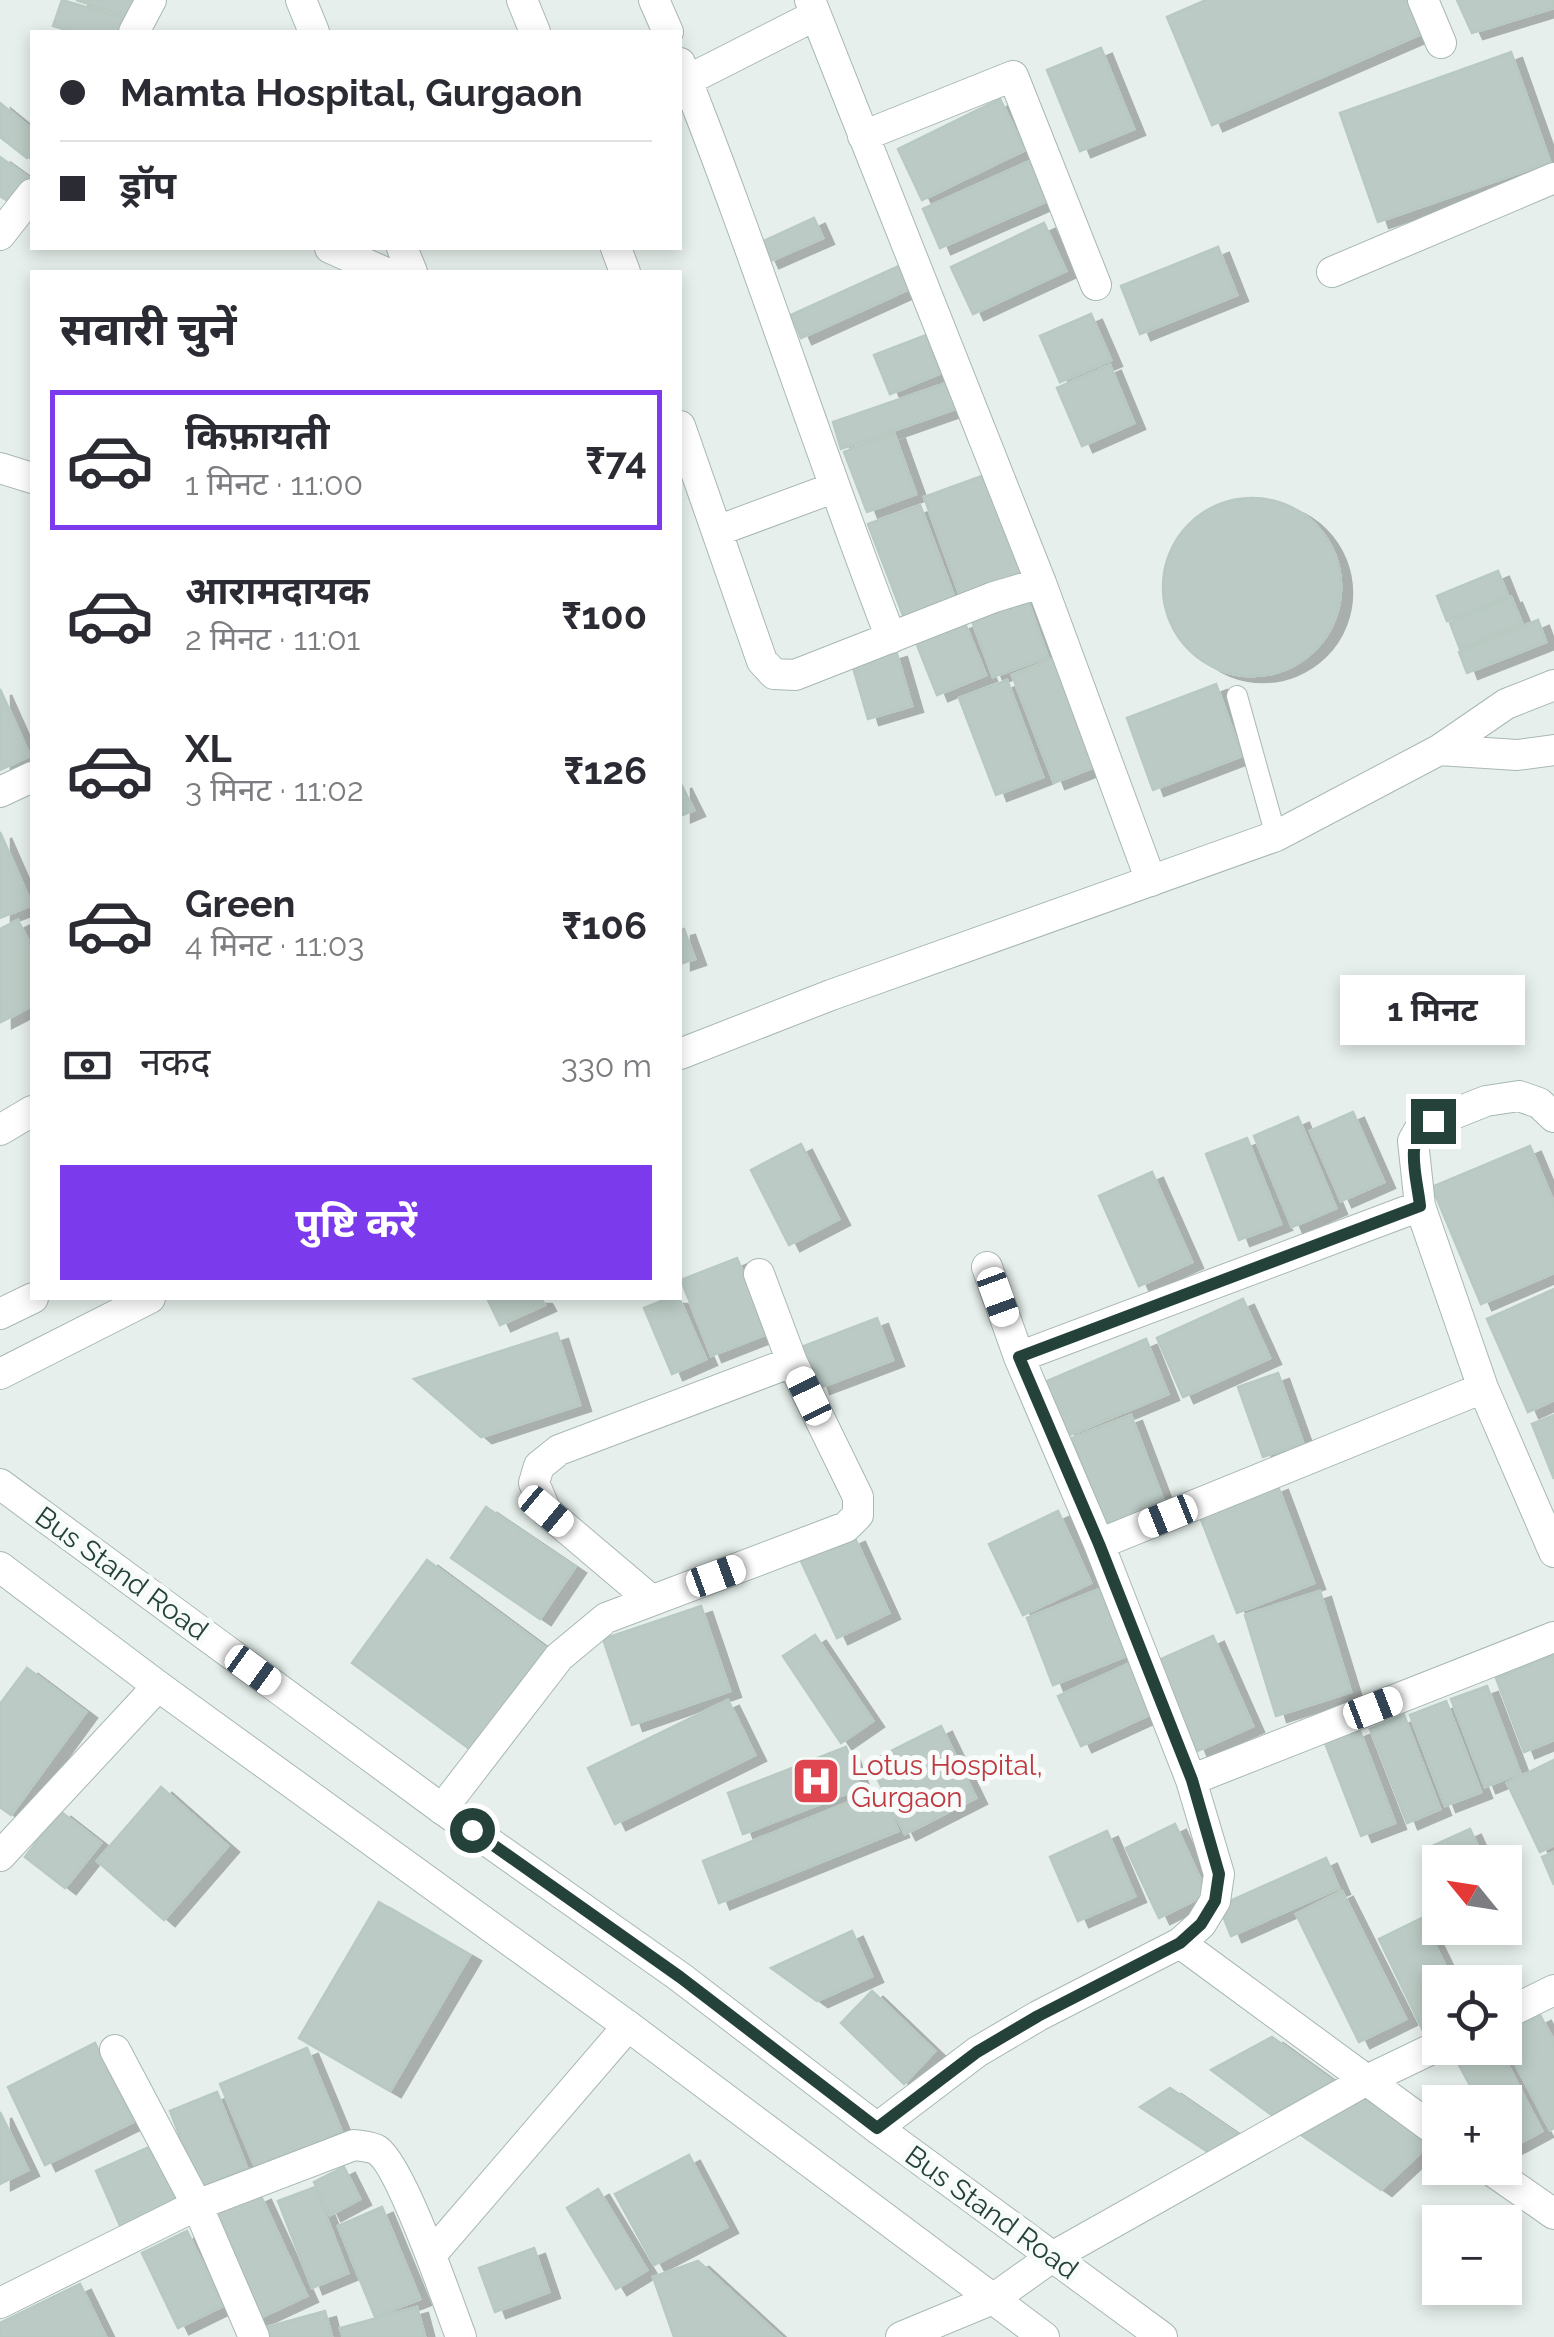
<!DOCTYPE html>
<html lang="hi">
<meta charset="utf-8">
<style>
:root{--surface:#fff;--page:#f7f7f7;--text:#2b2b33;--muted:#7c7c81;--line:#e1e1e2;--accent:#7c3aed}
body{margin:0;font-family:Raleway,"Noto Sans Devanagari",sans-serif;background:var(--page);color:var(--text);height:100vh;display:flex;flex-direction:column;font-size:38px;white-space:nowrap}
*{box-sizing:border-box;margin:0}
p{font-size:32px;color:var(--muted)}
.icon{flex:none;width:55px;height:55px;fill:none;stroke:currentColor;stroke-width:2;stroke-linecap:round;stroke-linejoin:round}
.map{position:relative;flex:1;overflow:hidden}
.drawer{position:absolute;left:30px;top:270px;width:652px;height:1030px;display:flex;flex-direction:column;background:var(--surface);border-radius:0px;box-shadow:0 5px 15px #0003}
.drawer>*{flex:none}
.hud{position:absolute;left:30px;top:30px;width:652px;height:220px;border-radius:0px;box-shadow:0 5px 15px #0003;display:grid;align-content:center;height:220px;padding:0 30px;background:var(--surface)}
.needle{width:65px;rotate:300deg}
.controls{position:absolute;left:1422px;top:1845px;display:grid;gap:20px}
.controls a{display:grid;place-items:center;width:100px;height:100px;border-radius:0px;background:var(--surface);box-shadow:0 5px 15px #0003;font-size:50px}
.end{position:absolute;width:45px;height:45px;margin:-22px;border:12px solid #24423a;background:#fff;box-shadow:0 0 0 5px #fff}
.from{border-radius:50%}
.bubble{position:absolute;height:70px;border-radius:0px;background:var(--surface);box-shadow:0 5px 15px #0003;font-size:32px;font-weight:700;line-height:70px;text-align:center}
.car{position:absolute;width:30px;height:60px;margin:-30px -15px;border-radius:12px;box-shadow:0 0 8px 2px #0007;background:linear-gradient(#fff 24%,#345 0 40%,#fff 0 76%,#345 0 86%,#fff 0)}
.hud b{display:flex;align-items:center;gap:35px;height:95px;font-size:38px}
.hud b+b{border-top:2px solid var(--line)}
.hud i{width:25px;height:25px;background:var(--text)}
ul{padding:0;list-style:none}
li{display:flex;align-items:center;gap:30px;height:140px;margin:0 20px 15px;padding:0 10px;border:5px solid transparent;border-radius:0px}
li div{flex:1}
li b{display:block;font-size:38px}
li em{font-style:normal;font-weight:700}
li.on{border-color:var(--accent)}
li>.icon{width:90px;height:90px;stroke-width:1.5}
h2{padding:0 30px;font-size:45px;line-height:120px}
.pay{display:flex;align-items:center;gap:25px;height:110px;padding:0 30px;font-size:38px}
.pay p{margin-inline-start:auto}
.cta{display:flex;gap:20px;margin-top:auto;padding:20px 30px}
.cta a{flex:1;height:115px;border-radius:0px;background:var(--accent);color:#fff;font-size:40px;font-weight:700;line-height:115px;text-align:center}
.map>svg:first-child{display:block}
.building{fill:#bbcac4;stroke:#b8c9c2;stroke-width:2.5;filter:url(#shadow)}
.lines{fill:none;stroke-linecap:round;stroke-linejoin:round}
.service-casing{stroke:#a8b8b2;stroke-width:22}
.minor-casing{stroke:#a8b8b2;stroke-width:32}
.tertiary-casing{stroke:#a8b8b2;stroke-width:32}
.service{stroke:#fff;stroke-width:20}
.minor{stroke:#fff;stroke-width:30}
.tertiary{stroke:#fff;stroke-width:30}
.route{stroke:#24423a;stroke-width:12}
.labels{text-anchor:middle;stroke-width:10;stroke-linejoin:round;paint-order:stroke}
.street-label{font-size:28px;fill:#24423a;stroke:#f7fbf9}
.health-label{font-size:28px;fill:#be3a42;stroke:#f7fbf9;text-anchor:start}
</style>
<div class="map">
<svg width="1554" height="2337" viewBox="0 0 1554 2337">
<defs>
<filter id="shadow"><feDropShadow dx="11" dy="6" stdDeviation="0" flood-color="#0004"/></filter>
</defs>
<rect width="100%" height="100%" fill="#e6efeb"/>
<path class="building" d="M62,0l65,19 -5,13h-49l-20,-6z
M76,0h66l-6,19z
M1206,0h203l14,33 -211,92 -45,-108z
M1457,0h97v8l-82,25z
M1101,48l33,81 -54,22 -33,-81z
M1511,52l39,110 -172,60 -38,-109z
M1000,99l25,51 -103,50 -24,-51z
M0,103l32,26v22l-5,7 -27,-21z
M0,157l28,20 -17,26 -11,-7z
M1030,161l17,40 -107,47 -17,-39z
M814,218l9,20 -55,24 -9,-19z
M1044,223l22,48 -93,43 -22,-47z
M1218,247l19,48 -97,39 -19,-48z
M899,266l10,23 -108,49 -10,-23z
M1091,314l20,46 -51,22 -20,-46z
M926,335l15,38 -51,21 -16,-39z
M1110,365l24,58 -52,23 -25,-58z
M949,382l9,26 -117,41 -8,-27z
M894,433l22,61 -49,18 -23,-60z
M987,474l39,107 -63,23 -39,-107z
M1163 587a89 89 0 1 1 178 0a89 89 0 1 1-178 0Z
M920,505l38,102 -51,19 -39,-102z
M1498,571l10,25 -61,25 -10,-25z
M1025,593l23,64 -55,20 -24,-64z
M1511,597l11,26 -62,26 -10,-26z
M1538,620l8,22 -79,31 -8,-21z
M964,621l22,54 -49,20 -22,-55z
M896,651l16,55 -44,13 -16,-55z
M1055,658l42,108 -43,17 -42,-108z
M1007,680l36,97 -47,18 -37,-97z
M1216,684l26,72 -89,34 -26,-72z
M0,689l30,67 -30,14z
M680,782l14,28 -14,6z
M0,832l32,73 -32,13z
M18,920l14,28v58l-31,16 -1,-93z
M684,929l11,30 -15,5v-34z
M1353,1112l31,70 -43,19 -31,-70z
M1298,1117l38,91 -44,19 -38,-91z
M1247,1138l34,86 -42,16 -33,-86z
M801,1144l38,75 -50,26 -38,-75z
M1530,1146l24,57v70l-73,31 -49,-117z
M1152,1172l40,90 -53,24 -40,-90z
M737,1258l30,76 -56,22 -30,-76z
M1554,1289v111l-26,12 -41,-93z
M487,1298h54l4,7 -45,20z
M669,1298h10l27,61 -34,15 -28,-66z
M1243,1299l27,59 -87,39 -26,-59z
M877,1318l16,42 -74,28 -15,-42z
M557,1333l23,72 -99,32 -67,-58z
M1146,1339l22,55 -101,42 -22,-54z
M1278,1373l25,70 -40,14 -25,-70z
M1131,1415l33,87 -58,23 -34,-87z
M1554,1415v64l-22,-55z
M1277,1484l37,99 -77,30 -38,-99z
M486,1507l89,60 -35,52 -89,-61z
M1058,1511l33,72 -68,32 -34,-71z
M854,1536l35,77 -52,25 -36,-77z
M427,1560l123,91 -75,102 -123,-90z
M1100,1589l26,67 -73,29 -26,-67z
M1320,1591l31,101 -75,24 -31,-101z
M701,1606l29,85 -98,34 -29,-86z
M815,1635l58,86 -32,22 -58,-87z
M1213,1636l40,90 -56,25 -40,-90z
M1554,1655v85l-30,12 -28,-74z
M1135,1661l23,50 -77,35 -23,-50z
M27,1668l59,44 -75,103 -11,-8v-103z
M1487,1686l33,87 -35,14 -34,-88z
M728,1700l27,55 -140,69 -27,-56z
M1446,1701l35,91 -36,14 -35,-91z
M1404,1715l36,94 -33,14 -37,-94z
M941,1726l35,72 -71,36 -36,-72z
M1359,1729l36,94 -34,13 -36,-93z
M846,1747l15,41 -118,46 -15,-41z
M1554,1760v85l-14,7 -33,-69z
M161,1787l67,59 -64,74 -67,-59z
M882,1789l16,42 -179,72 -16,-42z
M60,1811l41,32 -36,45 -40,-31z
M1175,1824l32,70 -48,24 -33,-70z
M1470,1829l15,33 -45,1 -8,-17z
M1107,1831l28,65 -57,25 -28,-64z
M1554,1852v33l-12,-28z
M1326,1858l13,30 -108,48 -12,-30z
M1342,1891l64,128 -47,23 -63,-128z
M379,1902l91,53 -80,136 -91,-53z
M1422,1918l31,64h-13v46l-15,7 -46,-96z
M852,1931l20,45 -55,25 -46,-33z
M872,1991l63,60 -31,33 -63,-61z
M1540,2015l14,26v87l-4,2 -45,-86v-11z
M1272,2037l69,50 -61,34 -69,-51z
M95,2043l38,79 -88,43 -37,-78z
M307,2048l35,84 -86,37 -36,-85z
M1465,2048h34l43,83 -37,20v-49h-26l-26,-48z
M1170,2088l73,50 -29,18 -74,-49z
M217,2092l30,76 -47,20 -30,-77z
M1357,2093l75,49 -51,48 -87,-60z
M0,2112l28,58 -28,14z
M156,2144l26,58 -60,28 -26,-59z
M689,2155l38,72 -73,38 -39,-71z
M344,2167l16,32 -30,16 -16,-33z
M315,2187l33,86 -36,15 -34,-87z
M598,2189l49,81 -31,19 -49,-81z
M260,2194l47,102 -54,25 -46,-102z
M382,2207l38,92 -45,18 -37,-91z
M187,2231l36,75 -45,22 -36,-75z
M534,2248l15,44 -54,20 -16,-44z
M698,2261l83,76h-107l-21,-60z
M80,2284l26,53h-106v-14z
M417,2307l8,30h-82l-3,-9z
M325,2311l7,26h-63l-2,-10z"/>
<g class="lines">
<g class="service-casing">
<path id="service" d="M1237,696l39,140"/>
</g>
<g class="minor-casing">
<path id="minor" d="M301,0l13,32
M522,0l13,32
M654,0l14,32
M810,0l231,583 110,298
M1423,0l18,43
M134,32l17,-32
M680,63c76,190 137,384 211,575
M680,84l136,-69
M863,136l150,-60 83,209
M0,235l32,-41
M330,248l54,24
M402,248l10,24
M616,248l9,24
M1332,272l222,-94
M680,426l82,235 12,13 21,1 199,-78 47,-14
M0,468l32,10
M717,531l116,-43
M0,792l32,-15
M1554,1117l-15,-14 -20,-7 -33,5 -65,26 -8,14 7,65 63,182 71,164
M0,1130l32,-19
M1019,1357l401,-151
M1099,1544l384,-156
M651,1600l-105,-89 -12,-28 5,-17 20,-16 233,-88
M1191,1780l363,-143
M442,1809l117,-152 47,-39 240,-91 12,-12v-18l-66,-135 -33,-88
M0,1856l158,-170
M1180,1943l260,191
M1505,2014l49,-24
M115,2050l82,155 57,132
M877,2128l100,-76 61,-36 142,-73 21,-19 14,-23 4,-27 -28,-94 -92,-236 -80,-187 -32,-90
M1488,2168l66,46
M431,2255l197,-229
M0,2303l197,-98 157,-60c7,1 18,2 23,5 24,15 72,155 84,187
M901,2337l92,-38 59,-42 313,-176 75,-36"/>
</g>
<g class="tertiary-casing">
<path id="tertiary" d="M1439,750l78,5 37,-5
M680,1054l151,-59 445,-159 163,-86 67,-46 48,-19
M0,1314l33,-16
M0,1374l150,-76
M0,1484l442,325 238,168 197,151 285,209
M0,1567l158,119 470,340 416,311"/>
</g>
<use href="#service" class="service"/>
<use href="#minor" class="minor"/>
<use href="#tertiary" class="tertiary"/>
</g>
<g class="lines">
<path class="route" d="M472,1830l208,147 197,151 100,-76 61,-36 142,-73 21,-19 14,-23 4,-27 -27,-94 -93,-236 -80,-187 401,-151c-3,-30 -18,-70 13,-85"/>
</g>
<defs>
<g id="hospital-square" transform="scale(2.5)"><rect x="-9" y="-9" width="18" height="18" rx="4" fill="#e0444e" stroke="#f7fbf9"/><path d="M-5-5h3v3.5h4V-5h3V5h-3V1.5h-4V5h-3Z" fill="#fff"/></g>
</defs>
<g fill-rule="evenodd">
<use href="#hospital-square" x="816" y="1781"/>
</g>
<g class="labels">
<g class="street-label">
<text transform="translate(122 1573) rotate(36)" y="10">Bus Stand Road</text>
<text transform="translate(992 2212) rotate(36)" y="10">Bus Stand Road</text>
</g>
<g class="health-label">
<text x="851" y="1775">Lotus Hospital,<tspan x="851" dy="32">Gurgaon</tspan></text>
</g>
</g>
</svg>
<div class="controls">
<a><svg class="needle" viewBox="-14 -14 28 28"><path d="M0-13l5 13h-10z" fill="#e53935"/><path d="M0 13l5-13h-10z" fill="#7c7c81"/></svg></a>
<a><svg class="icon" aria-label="locate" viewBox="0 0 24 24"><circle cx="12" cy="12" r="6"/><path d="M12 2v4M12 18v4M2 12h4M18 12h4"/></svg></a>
<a>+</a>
<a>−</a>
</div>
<i class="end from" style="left:472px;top:1830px"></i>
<i class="end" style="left:1433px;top:1121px"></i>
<div class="bubble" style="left:1340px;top:975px;width:185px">1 मिनट</div>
<i class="car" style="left:998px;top:1297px;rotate:160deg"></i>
<i class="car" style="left:809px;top:1396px;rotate:334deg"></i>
<i class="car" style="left:546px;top:1511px;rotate:130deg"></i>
<i class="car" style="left:1168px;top:1516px;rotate:248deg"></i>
<i class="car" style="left:716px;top:1576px;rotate:70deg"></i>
<i class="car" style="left:253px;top:1670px;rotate:126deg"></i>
<i class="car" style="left:1373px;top:1708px;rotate:69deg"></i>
<div class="hud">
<b><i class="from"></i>Mamta Hospital, Gurgaon</b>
<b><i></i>ड्रॉप</b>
</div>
<section class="drawer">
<h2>सवारी चुनें</h2>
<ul>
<li class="on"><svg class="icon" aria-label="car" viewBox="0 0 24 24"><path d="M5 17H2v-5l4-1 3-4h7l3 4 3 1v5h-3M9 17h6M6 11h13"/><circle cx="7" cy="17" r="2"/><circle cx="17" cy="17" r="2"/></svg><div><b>किफ़ायती</b><p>1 मिनट · 11:00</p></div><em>₹74</em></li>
<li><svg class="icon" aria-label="car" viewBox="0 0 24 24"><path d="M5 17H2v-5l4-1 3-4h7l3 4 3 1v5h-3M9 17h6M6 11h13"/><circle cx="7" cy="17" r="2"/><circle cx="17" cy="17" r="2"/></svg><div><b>आरामदायक</b><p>2 मिनट · 11:01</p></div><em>₹100</em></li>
<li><svg class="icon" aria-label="car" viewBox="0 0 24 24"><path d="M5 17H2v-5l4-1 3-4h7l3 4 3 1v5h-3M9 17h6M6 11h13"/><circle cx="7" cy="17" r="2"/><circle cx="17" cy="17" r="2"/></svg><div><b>XL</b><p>3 मिनट · 11:02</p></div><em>₹126</em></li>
<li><svg class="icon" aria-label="car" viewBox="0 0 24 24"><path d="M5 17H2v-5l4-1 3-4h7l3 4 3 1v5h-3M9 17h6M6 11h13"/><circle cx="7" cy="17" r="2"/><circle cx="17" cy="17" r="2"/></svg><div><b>Green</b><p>4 मिनट · 11:03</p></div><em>₹106</em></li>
</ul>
<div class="pay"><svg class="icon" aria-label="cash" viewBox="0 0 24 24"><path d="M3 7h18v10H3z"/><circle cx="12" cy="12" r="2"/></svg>नकद<p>330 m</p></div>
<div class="cta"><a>पुष्टि करें</a></div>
</section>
</div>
